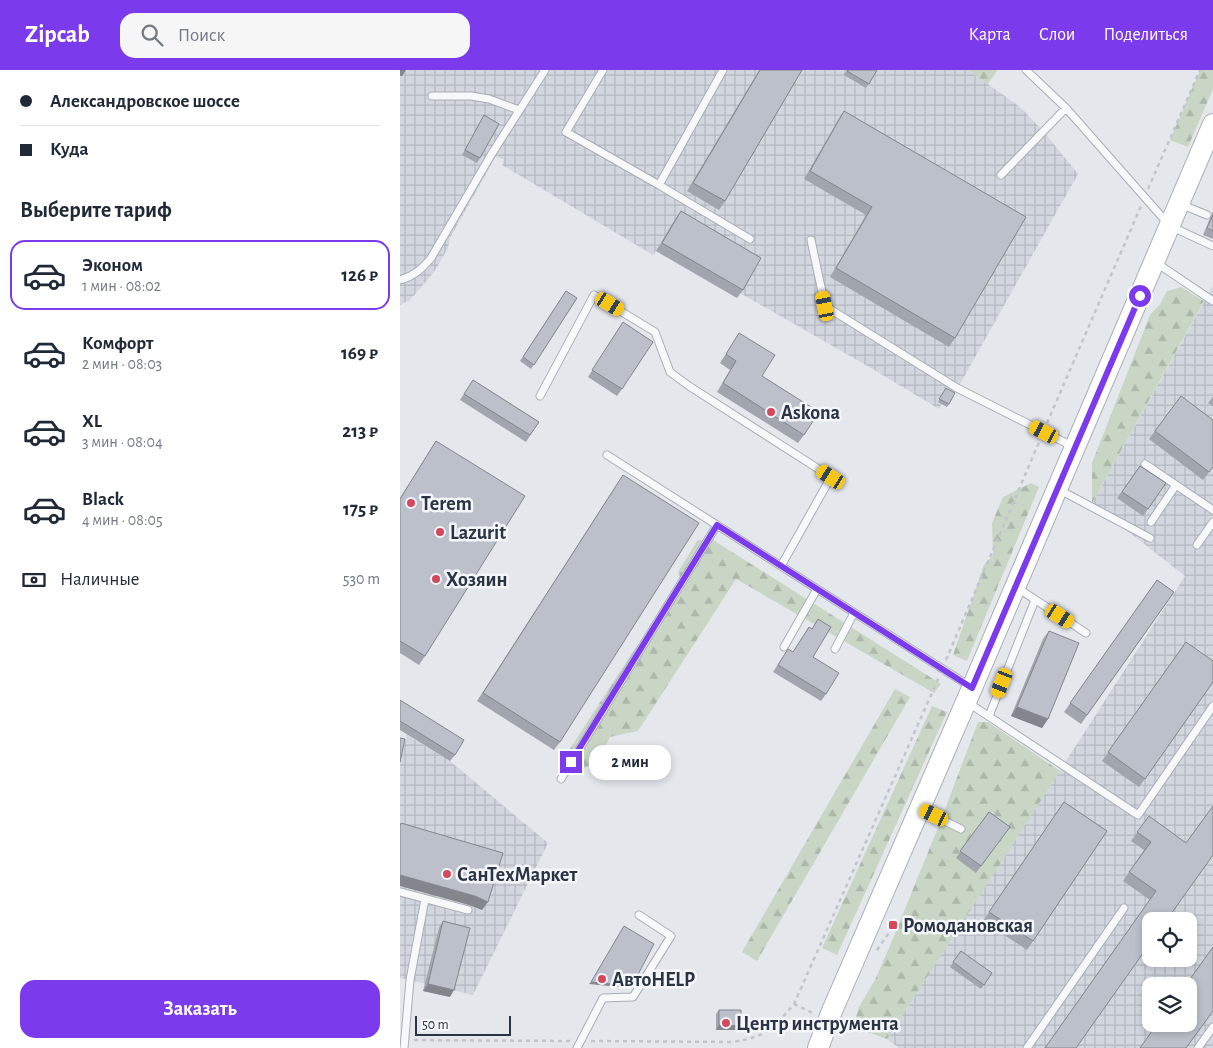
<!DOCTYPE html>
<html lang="ru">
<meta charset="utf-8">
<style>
:root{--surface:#fff;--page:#f6f6f7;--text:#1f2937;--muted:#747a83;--line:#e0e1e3;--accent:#7c3aed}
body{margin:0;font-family:"Alegreya Sans",sans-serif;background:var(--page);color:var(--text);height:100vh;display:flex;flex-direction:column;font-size:19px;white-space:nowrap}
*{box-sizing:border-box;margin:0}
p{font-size:16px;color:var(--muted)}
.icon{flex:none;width:28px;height:28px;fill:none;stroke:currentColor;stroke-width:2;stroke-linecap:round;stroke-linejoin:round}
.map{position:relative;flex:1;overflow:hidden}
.panel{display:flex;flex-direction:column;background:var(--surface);width:400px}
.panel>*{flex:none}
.guide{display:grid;align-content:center;height:110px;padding:0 20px;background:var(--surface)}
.tools{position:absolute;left:742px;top:842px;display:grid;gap:10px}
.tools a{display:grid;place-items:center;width:55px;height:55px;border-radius:10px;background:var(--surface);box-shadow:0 2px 8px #0003;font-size:25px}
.scale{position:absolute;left:15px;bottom:12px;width:96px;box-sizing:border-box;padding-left:5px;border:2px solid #2b3445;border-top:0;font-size:14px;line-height:18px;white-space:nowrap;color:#2b3445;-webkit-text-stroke:4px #f4f6f9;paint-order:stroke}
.end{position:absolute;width:22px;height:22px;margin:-11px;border:6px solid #7c3aed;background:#fff;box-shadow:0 0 0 2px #fff}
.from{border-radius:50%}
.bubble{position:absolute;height:35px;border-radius:15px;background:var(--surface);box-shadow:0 2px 8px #0003;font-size:16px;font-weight:700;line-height:35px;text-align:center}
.car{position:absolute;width:15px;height:30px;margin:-15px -8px;border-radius:6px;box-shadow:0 0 4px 1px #0007;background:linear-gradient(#f5c518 24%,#345 0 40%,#f5c518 0 76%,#345 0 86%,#f5c518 0)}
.guide b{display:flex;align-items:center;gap:18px;height:48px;font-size:19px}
.guide b+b{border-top:1px solid var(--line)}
.guide i{width:12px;height:12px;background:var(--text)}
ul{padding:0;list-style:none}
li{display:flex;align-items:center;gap:15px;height:70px;margin:0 10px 8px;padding:0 10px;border:2px solid transparent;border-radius:15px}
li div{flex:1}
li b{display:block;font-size:19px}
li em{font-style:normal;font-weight:700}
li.selected{border-color:var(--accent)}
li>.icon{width:45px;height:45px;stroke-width:1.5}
h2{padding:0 20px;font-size:22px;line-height:60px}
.pay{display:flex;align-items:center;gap:12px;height:55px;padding:0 20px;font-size:19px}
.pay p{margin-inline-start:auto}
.cta{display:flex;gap:10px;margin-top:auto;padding:10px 20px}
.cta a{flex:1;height:58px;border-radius:15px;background:var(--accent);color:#fff;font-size:20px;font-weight:700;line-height:58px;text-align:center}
header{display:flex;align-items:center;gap:30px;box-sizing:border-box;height:70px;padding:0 25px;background:var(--accent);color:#fff}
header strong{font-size:24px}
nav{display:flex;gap:28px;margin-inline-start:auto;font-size:18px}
.search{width:350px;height:45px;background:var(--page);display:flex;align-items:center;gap:12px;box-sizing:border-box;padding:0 18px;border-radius:15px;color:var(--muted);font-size:19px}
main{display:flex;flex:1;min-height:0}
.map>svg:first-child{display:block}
.industrial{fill:url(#industrial-grid);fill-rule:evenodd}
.forest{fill:url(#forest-firs)}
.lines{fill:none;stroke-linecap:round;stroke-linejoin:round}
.service-casing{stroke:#a9aeb7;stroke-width:9}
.secondary-casing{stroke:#a9aeb7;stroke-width:22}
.path{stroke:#c2c5cb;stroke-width:2.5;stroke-dasharray:4 4;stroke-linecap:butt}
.service{stroke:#f7f8fa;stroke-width:7}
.secondary{stroke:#fff;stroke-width:20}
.wall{fill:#a1a5ae}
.shaded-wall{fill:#83868d}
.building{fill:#bbc0ca;stroke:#83868d}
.route{stroke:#7c3aed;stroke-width:6}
.poi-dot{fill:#d1495b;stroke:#f4f6f9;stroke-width:2}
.labels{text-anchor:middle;stroke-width:5;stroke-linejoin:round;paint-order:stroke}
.poi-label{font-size:20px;font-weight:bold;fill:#2b3445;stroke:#f4f6f9;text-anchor:start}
</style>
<header>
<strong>Zipcab</strong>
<div class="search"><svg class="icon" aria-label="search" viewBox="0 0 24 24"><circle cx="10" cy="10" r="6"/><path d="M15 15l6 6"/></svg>Поиск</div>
<nav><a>Карта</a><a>Слои</a><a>Поделиться</a></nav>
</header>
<main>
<section class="panel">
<div class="guide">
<b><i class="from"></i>Александровское шоссе</b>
<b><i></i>Куда</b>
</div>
<h2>Выберите тариф</h2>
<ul>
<li class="selected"><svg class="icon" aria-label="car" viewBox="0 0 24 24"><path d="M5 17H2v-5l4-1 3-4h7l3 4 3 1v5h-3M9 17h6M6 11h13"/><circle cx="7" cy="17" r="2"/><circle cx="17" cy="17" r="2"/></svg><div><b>Эконом</b><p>1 мин · 08:02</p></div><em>126 ₽</em></li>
<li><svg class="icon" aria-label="car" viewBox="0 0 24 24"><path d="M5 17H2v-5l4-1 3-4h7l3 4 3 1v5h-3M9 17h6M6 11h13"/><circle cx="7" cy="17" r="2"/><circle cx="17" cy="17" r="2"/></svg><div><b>Комфорт</b><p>2 мин · 08:03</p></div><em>169 ₽</em></li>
<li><svg class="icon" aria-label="car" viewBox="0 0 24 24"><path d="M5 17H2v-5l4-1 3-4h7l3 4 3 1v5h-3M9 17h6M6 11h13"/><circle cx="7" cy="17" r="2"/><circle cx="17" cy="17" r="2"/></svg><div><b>XL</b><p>3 мин · 08:04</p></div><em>213 ₽</em></li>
<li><svg class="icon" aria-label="car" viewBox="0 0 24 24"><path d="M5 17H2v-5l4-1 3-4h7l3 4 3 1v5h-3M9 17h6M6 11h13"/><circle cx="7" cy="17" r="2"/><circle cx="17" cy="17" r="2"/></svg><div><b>Black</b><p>4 мин · 08:05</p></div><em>175 ₽</em></li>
</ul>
<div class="pay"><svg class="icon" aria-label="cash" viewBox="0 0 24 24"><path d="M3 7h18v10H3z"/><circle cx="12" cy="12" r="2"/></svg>Наличные<p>530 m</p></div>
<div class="cta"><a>Заказать</a></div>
</section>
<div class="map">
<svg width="813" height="978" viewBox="0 0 813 978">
<defs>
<pattern id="industrial-grid" width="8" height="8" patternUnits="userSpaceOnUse" patternTransform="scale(1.25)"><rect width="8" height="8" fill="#d2d6de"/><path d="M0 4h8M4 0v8" fill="none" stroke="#b4b8c0"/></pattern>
<pattern id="forest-firs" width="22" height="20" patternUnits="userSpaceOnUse" patternTransform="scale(1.25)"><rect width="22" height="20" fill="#c9d6c5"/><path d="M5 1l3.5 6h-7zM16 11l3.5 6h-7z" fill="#adb8ab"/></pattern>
</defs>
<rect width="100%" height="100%" fill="#e4e7ec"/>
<path class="industrial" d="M0,0h568l52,37 23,24 35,43 -131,233 -5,-3 -3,5 -68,-41 -131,-75 -3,5 -81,-47 -3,4 -151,-90 2,-5 -8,-4 -46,82 -2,10 -14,24 -24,28 -10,5z
M813,216v762h-314l-12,-9 298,-463 -93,-73zM751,851h38v38h-38zM751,916h38v38h-38z
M7,665l43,26 98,82 -75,152 -73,-17v-218z"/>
<path class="forest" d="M568,0h28l1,1 -9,13z
M800,0h13v19l-25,58 -18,-7z
M781,217l23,14 -112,202v-40l58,-148 10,-11 7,-13z
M631,413l8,4 -72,174 -14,-6 31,-90 9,-10 -1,-32 11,-26z
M310,468l231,146 -7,9 -198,-114 -98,152 -28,6 -13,24 -23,13 -12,-13 70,-108 51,-68 -5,-13 19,-31z
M495,619l15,8 -153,264 -15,-9z
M532,636l15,6 -110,243 -15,-7z
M578,652h10l72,49 -173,268 -20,-7 -12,-12 4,-13 16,-27 17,-39 47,-116z"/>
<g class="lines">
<g class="service-casing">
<path id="service" d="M203,0l-37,62 93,53 64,-115
M626,0l40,38 104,118 43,20
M32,26h39l18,3 30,11
M601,105l65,-67
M259,115l91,54
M780,134l27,11
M411,170l14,66 132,82 115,58
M755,192l58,39
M0,210c14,-4 22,-11 31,-22l60,-103 54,-85
M140,326l54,-101 61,37 15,40 19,14 142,91 -50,89
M207,385l364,232
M745,394l68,46
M658,419l92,49
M751,452l25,-37
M797,475l16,-23
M616,517l70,46
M384,577l33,-58
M435,579l19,-36
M567,632l171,113 75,-109
M589,646l46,-116
M161,709l156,-254
M520,739l41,20
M0,822l68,18
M4,978l6,-68 15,-81
M177,978l26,-50 30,-1 38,-61 -32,-21
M627,978l97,-140
M798,978l15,-21"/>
</g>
<g class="secondary-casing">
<path id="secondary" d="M418,978l14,-37 140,-323 241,-564"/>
</g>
<path class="path" d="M748,119l52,-119
M647,353l94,-217
M546,590l94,-220
M477,880l16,-23
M394,934l21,10
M14,970l157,1
M191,971l142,1c34,-6 39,-12 61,-38l145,-327"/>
<use href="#service" class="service"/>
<use href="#secondary" class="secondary"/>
</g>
<path class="wall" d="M359,0h43l-77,131 -6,9 -32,-19z
M447,0h30l-11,18 -22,-13z
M444,41l111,227 -6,9 -119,-70 36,-62 -62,-36 34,-59z
M84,45l-4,43 -3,5 -15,-8z
M281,141l62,79 -6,8 -81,-47 19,-32z
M813,141v28l-10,-4z
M166,221l11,7 -46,71 -11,-8z
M219,259l3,60 -5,7 -29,-19z
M339,263l23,43 42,59 -6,8 -81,-51 13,-22 -10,-7z
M73,310l66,42 -13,20 -66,-42z
M546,318l3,16 -2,3 -9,-5z
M813,327v9l-5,-3z
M755,361l58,36 -10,13 -54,-41z
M36,371l-11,215 -6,9 -19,-12v-155z
M740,396l26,17 -23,33 -26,-18z
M223,405l-63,267 -6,8 -77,-49z
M757,510l17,12 -93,132 -17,-12z
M418,549l-5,38 13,37 -5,7 -48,-29 15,-23 5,3 16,-25 3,2z
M649,561l-1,88 -6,9 -31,-12 32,-77z
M786,572l27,40 -74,105 -37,-26z
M0,630l55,55 -5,6 -50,-31z
M664,732l43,29 -80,119 -44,-29z
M813,736l-63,94 -27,-19 21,-31 -13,-9 18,-25 37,27z
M589,742l21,15 -34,46 -20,-15z
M43,851l7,76 -27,-6 16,-63z
M561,881l31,22 -11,16 -31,-22z
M319,940l22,16 -3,4h-22v-16z"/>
<path class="shaded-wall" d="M0,0h6l-4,6h-2z
M617,637l31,12 -6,9 -31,-12z
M0,805l75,21 13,6 -6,8 -13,-5 -69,-19z
M191,912l41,4 -2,2 -41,-4z
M28,914l26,6 -4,7 -27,-6z
M319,955l22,1 -3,4h-22z"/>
<path class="building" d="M360,0h42l-77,131 -32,-18z
M448,0h29l-8,14 -22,-13z
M444,41l182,106 -71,121 -119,-70 36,-61 -62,-36z
M84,45l15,9 -19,34 -15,-8z
M281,141l80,47 -18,32 -81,-47z
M813,145v16l-6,-3z
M166,221l11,7 -43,67 -11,-8z
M223,252l30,20 -31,47 -30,-19z
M339,263l36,22 -13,21 57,36 -15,23 -81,-52 13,-22 -10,-7z
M73,310l66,42 -9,13 -66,-41z
M546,318l9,5 -6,11 -10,-5z
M781,326l32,24v47l-4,5 -54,-41z
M36,371l89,55 -100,160 -25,-15v-142z
M740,396l26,17 -18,26 -26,-17z
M223,405l76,48 -139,219 -77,-49z
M757,510l17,12 -87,123 -17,-12z
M418,549l13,8 -18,30 26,16 -13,21 -48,-29 10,-16 5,3 16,-25 3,2z
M649,561l30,12 -31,76 -31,-12z
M786,572l27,19v21l-68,97 -37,-27z
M0,630l64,40 -9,15 -55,-34z
M0,668l5,1 -5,23z
M664,732l43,29 -74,110 -44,-29z
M813,736v49l-47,66h-15v21l-75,106h-31l111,-157 -27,-19 22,-30 -14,-10 12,-16 37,27z
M589,742l21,15 -29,39 -21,-15z
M1,753l102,30 -15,49 -13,-6 -75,-21v-49z
M43,851l27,7 -16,62 -26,-6z
M224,856l30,18 -22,42 -41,-4z
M813,877v64l-27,37h-46l17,-24h32v-38h-4z
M561,881l31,22 -8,12 -31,-23z
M319,940h22v16l-22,-1z"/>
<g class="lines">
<path class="route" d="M171,692l146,-237 255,163 168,-392"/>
</g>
<g class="poi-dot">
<circle cx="371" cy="342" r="5"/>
<circle cx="11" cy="433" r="5"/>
<circle cx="40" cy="462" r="5"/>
<circle cx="36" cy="509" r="5"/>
<circle cx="47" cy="804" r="5"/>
<rect x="488" y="850" width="10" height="10" rx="2.5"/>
<circle cx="202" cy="909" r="5"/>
<circle cx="326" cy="953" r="5"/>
</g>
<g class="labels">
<g class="poi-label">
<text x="381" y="349">Askona</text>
<text x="21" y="440">Terem</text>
<text x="50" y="469">Lazurit</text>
<text x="46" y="516">Хозяин</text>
<text x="57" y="811">СанТехМаркет</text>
<text x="503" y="862">Ромодановская</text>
<text x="212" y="916">АвтоHELP</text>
<text x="336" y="960">Центр инструмента</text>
</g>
</g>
</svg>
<div class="tools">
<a><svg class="icon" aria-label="locate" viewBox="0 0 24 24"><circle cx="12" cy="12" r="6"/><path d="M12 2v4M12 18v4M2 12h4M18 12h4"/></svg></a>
<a><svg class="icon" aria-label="layers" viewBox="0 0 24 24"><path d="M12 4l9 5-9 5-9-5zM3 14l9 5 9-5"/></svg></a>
</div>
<div class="scale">50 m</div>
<i class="end from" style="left:740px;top:226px"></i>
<i class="end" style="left:171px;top:692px"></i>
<div class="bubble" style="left:189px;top:675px;width:82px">2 мин</div>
<i class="car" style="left:210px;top:234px;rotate:121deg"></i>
<i class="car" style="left:425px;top:236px;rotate:349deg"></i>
<i class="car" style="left:644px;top:362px;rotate:297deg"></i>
<i class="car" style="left:431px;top:407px;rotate:303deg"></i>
<i class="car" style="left:660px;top:546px;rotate:123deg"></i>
<i class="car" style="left:602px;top:613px;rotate:202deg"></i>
<i class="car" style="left:534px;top:745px;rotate:296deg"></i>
</div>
</main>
